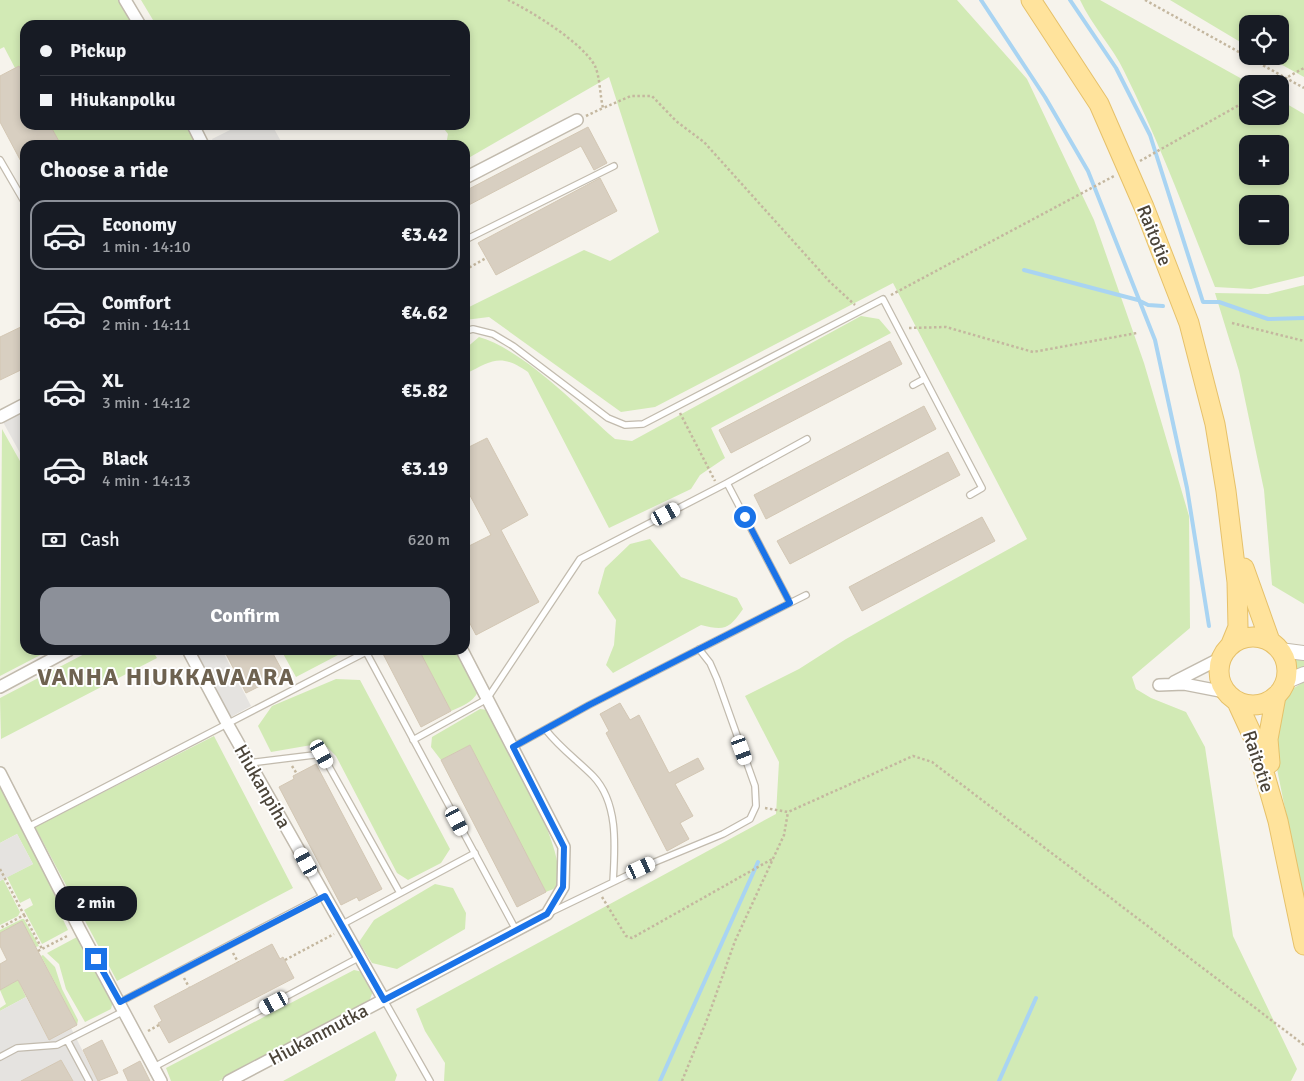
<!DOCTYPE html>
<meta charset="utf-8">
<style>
:root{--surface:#171b24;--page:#242831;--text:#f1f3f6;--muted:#9ea1a6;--line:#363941;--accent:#8c9099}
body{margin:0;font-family:Signika,sans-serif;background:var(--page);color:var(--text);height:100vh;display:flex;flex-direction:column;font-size:19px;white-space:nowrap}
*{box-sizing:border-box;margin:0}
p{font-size:16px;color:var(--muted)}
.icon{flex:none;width:28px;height:28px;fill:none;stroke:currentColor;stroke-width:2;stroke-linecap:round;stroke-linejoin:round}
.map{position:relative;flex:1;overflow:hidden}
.drawer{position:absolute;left:20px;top:140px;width:450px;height:515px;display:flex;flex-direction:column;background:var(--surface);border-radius:15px;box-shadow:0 2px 8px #0003}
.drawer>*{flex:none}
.hud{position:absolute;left:20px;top:20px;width:450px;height:110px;border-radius:15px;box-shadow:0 2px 8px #0003;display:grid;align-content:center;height:110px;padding:0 20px;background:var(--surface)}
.buttons{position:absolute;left:1239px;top:15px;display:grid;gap:10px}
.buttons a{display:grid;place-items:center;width:50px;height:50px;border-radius:10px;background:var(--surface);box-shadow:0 2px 8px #0003;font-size:25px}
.end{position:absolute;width:22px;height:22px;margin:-11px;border:6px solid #1a73e8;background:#fff;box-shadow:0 0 0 2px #fff}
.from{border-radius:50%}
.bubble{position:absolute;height:35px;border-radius:15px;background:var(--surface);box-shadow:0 2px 8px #0003;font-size:16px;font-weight:700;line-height:35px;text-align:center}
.car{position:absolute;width:15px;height:30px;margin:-15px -8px;border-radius:6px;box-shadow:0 0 4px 1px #0007;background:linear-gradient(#fff 24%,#345 0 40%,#fff 0 76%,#345 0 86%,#fff 0)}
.hud b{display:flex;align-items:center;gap:18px;height:48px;font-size:19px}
.hud b+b{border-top:1px solid var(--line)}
.hud i{width:12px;height:12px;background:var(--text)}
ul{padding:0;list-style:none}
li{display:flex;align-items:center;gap:15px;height:70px;margin:0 10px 8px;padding:0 10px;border:2px solid transparent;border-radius:15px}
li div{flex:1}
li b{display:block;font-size:19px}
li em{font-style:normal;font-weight:700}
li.on{border-color:var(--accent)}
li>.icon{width:45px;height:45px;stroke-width:1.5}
h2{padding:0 20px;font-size:22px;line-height:60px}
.pay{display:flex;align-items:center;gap:12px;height:55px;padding:0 20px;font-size:19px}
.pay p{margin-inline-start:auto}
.action{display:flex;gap:10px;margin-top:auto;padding:10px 20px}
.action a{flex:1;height:58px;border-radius:15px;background:var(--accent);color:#fff;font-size:20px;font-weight:700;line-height:58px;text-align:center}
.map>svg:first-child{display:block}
.green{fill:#d2eab5;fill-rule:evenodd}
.parking{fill:#e5e3e0}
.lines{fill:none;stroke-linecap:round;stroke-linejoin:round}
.stream{stroke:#a9d4f2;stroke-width:4}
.building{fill:#d8cfc1;stroke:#d3c7b4}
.service-casing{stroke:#c2bbae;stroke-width:8}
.minor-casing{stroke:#c2bbae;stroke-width:14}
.tertiary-casing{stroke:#c2bbae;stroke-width:16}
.primary-casing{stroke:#e6c16a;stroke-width:21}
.path{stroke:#c4b79f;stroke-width:2.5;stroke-dasharray:2.5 2.5;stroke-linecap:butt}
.service{stroke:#fff;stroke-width:5.5}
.minor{stroke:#fff;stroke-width:11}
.tertiary{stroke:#fff;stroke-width:14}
.primary{stroke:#ffe39c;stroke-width:19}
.route{stroke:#1a73e8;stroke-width:6}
.labels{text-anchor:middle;stroke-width:4;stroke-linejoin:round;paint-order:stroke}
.street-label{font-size:19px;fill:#4b4439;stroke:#fff}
.district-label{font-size:24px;font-weight:bold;letter-spacing:1px;fill:#6e6250;stroke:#fff}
</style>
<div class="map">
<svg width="1304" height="1081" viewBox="0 0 1304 1081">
<rect width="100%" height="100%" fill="#f6f3ec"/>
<path class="green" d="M0,0h118l16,25h-109v52l-6,-11 -4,2 -11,-21 -4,2z
M141,0h816l70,79 67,141 50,143 45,153 1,112 -58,49 4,12 15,9 35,14 19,35 28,189 64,133 -6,12h-847l1,-18 -20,-32 -9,-22 360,-195 3,-52 -34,-66 54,-27 47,-30 181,-100 -134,-256 -238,124 -34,5 -132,-95 -24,3v-11l119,-59 26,11 49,-29 -50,-155 -144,83v-15h-19l2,-11 -7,-9h24v-100h-309z
M1080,0h20l151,84h-3v32h32v-16l24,14v162l-53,13 -36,-2c-29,-73 -56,-146 -91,-216 -12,-25 -32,-45 -44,-71zM1248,144h32v32h-32zM1248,204h32v32h-32z
M1170,0h134v77l-38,-21h14v-32h-32l-1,22z
M50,125h136l10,20h-135z
M1304,285v319l-32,-19 -8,-95 -25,-119 -24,-78 53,1z
M861,316l18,3 12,14 -180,95 14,30 -25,17 -9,14 -82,39 -81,-156c-28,-19 -35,-12 -63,2v-25l14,-12c45,13 99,70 136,102l17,2z
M2,429l23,41v180h25l-50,26z
M650,539l31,38 56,21 6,11c-14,20 -18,22 -42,16l-88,48 -7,-8 8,-20 2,-25 -18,-27 7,-25 25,-24z
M92,650h60l5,8 -156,81 -1,-41z
M281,650h55l2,5 -42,22z
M419,650h38l21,42c-6,11 -16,14 -27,19z
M1290,658l14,1v10l-12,4z
M336,679l24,1 90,169 -9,14 -33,17 -11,-7 -61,-117 -13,-13 -52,9 -13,-26 14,-20z
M1304,682v221l-29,-144 7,-60 5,-7z
M480,709l8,1c15,30 85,148 68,176 -2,4 -6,4 -10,6l-76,-147 -29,15 -10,-13 1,-10z
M214,736l79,152 -176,93 -82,-154z
M0,784l61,117 -4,6 11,23 -26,14 -18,-34 9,-5 -3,-7 -10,5 -13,-26 26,-13 -16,-30 -17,9z
M3,879l17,33 -2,4 -18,9v-44z
M435,884l18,4 13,25 -1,16 -68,40 -25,-6 -13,-21 15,-22z
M22,919h2l15,27 -3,1 -14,-26 -22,12v-3z
M77,937l36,64 -2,8 -26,13 -19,-33 -7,-25 -12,-11z
M43,955l12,12 7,22 16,31 -1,5 -36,-69z
M354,970l9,2 10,19 -4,11 -150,79h-48l-5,-13z
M18,980l8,17 -26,14v-3l6,-4 -6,-14z
M375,1031l22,44 -2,6h-112z"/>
<path class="parking" d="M240,125h32l11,20h-68l-3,-6z
M25,411v51l-22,-40z
M193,650h29l29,56 -22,12z
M17,834l16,30 -33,17v-38z
M26,997l23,43 22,-12 27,53h-25l-12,-21 -40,21h-21v-70z"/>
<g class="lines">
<path class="stream" d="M981,0l64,97 43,74 67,169 32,148 22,138
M1070,0l46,68 34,67 53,167h16l49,17 36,-1
M1024,270l114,30 10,5 15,1
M660,1081l98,-219
M999,1081l37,-83"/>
</g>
<path class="building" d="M19,66l6,11v48h25l11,20h-36v24l-25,-47v-46z
M588,127l19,36 -13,7 -13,-24 -116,61v-16z
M600,178l17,33 -121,64 -18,-32z
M25,325v43l-25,12v-43z
M890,341l12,23 -171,89 -12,-23z
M924,406l12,23 -170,90 -12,-24z
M487,438l41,77 -27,15 38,72 -63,33 -11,-21v-66l26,-13 -26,-49v-37z
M948,452l12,23 -170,89 -13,-23z
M982,517l13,24 -133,70 -13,-24z
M224,650h47l13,24 -38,19z
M381,650h38l32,61 -30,16z
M620,703l10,17 9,-5 30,58 29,-15 6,11 -29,15 18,32 -13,7 9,16 -22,12 -61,-118 3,-2 -9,-17z
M470,745l76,147 -29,15 -76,-147z
M316,764l66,125 -23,12 -2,-4 -16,8 -62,-118 15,-8 -1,-3z
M22,921l55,104 -28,15 -31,-60 -18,10v-26l7,-4 -7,-14v-13z
M272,944l8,15 3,-2 11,21 -125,65 -11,-20 4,-2 -8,-15z
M102,1040l16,33 -20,8 -15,-31z
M61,1060l12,21h-52z
M140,1061l10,20h-22l-5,-11z"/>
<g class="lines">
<g class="service-casing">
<path id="service" d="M0,160l25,43
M465,240l149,-74
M465,331l8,-2 20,5 20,12 95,72 17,7 18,-1 240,-125 99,189 -12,7
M913,385l11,-6
M727,483l80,-44
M790,603l16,-8
M365,650l151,280
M546,730c14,18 31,30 47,46 26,27 22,72 20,106
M413,740l74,-41 93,-140 147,-76 63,120 -201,102 -76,42
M249,763l73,-9 78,139
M28,827l338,-175
M549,913l106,-51 68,-28 27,-15 6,-13 -1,-20 -38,-107 -7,-16 -11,-14
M341,925l134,-72
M384,1000l46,81
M120,1002l205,-107
M67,1040l22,41
M0,1057l17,-9 40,-3 67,-34
M154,1067l206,-110"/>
</g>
<g class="minor-casing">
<path id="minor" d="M125,0l15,25
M193,125l10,20
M465,178l112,-58
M0,417l25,-13
M188,650l40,75 156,275
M1174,682l47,-24
M1159,685l25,-1 41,8
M0,687l69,-37
M0,773l80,157 81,151
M229,1081l318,-167 16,-27 1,-40 -102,-197"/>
</g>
<g class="tertiary-casing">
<path id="tertiary" d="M1280,650l24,3
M1285,682l19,-8"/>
</g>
<g class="primary-casing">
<path id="primary" d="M1031,0l68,104 45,103 45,116 26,101 11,67 11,91 1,45 -7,17
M1244,568l26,73
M1219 671a34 34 0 1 1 68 0a34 34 0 1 1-68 0Z
M1237,702l18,39 23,80 26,124
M1270,763l-2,-24 8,-43"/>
</g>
<path class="path" d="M508,0c23,11 75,43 87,66 5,11 5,30 8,42l28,-12h21l24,25 28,21 126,140 25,23
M1145,0l159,88
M1275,84l29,-16
M586,116l17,-8
M1140,161l108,-61
M465,270l21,-12
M891,295l223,-119
M1232,323l72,18
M909,328l37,-1 87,25 104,-19
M680,413l35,68
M292,766l5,8
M765,808l23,4 125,-56 19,6 372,283
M0,869l24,46 -24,13
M602,897l24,39 6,2 142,-80
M24,915l18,34
M38,951l31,-16
M233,953l5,9
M285,960l49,-26
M184,978l5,9
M148,1031l11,-6
M682,1081l26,-64 27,-76 49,-106 4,-23"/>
<use href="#service" class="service"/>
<use href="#minor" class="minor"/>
<use href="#tertiary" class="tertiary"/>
<use href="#primary" class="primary"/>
</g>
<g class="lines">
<path class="route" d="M96,959l24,43 205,-106 59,104 163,-86 16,-27 1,-40 -51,-100 76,-42 201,-102 -45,-86"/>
</g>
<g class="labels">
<g class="street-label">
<text transform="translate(1155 235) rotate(68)" y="7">Raitotie</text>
<text transform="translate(1259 761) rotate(72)" y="7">Raitotie</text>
<text transform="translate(263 786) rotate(60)" y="7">Hiukanpiha</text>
<text transform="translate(318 1034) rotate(-28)" y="7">Hiukanmutka</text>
</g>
<g class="district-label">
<text x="166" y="685">VANHA HIUKKAVAARA</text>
</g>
</g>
</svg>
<div class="buttons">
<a><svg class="icon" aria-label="locate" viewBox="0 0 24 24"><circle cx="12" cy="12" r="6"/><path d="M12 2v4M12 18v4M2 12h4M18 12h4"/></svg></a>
<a><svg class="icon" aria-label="layers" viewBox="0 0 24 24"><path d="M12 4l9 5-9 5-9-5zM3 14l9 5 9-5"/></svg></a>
<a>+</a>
<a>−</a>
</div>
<i class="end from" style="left:745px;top:517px"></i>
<i class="end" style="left:96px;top:959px"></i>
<div class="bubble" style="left:55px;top:886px;width:82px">2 min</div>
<i class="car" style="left:666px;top:514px;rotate:62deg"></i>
<i class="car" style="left:742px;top:750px;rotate:160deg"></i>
<i class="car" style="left:322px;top:754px;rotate:151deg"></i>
<i class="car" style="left:457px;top:821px;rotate:152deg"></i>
<i class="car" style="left:306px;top:862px;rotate:331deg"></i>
<i class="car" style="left:641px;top:868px;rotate:65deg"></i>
<i class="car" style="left:274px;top:1003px;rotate:242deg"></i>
<div class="hud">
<b><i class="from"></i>Pickup</b>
<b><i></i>Hiukanpolku</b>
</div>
<section class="drawer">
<h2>Choose a ride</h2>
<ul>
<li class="on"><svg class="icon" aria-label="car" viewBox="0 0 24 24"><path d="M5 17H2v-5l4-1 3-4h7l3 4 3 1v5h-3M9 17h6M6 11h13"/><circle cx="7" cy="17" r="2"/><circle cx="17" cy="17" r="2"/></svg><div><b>Economy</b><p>1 min · 14:10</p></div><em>€3.42</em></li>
<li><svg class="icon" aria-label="car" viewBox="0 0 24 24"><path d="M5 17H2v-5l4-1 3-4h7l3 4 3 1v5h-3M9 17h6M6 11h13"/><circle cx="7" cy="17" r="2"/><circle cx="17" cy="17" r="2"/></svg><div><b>Comfort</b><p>2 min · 14:11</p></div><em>€4.62</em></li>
<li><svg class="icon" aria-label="car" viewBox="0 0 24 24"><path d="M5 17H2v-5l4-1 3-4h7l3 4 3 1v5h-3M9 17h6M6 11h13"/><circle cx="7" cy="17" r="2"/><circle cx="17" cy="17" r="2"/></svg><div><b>XL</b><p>3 min · 14:12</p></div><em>€5.82</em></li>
<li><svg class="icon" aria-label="car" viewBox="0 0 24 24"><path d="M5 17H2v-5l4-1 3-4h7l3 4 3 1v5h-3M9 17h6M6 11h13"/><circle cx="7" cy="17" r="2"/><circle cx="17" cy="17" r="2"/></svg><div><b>Black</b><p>4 min · 14:13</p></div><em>€3.19</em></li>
</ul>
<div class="pay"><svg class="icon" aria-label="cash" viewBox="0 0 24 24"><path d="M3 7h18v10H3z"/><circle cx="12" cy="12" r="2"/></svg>Cash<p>620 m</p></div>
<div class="action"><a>Confirm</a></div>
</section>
</div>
